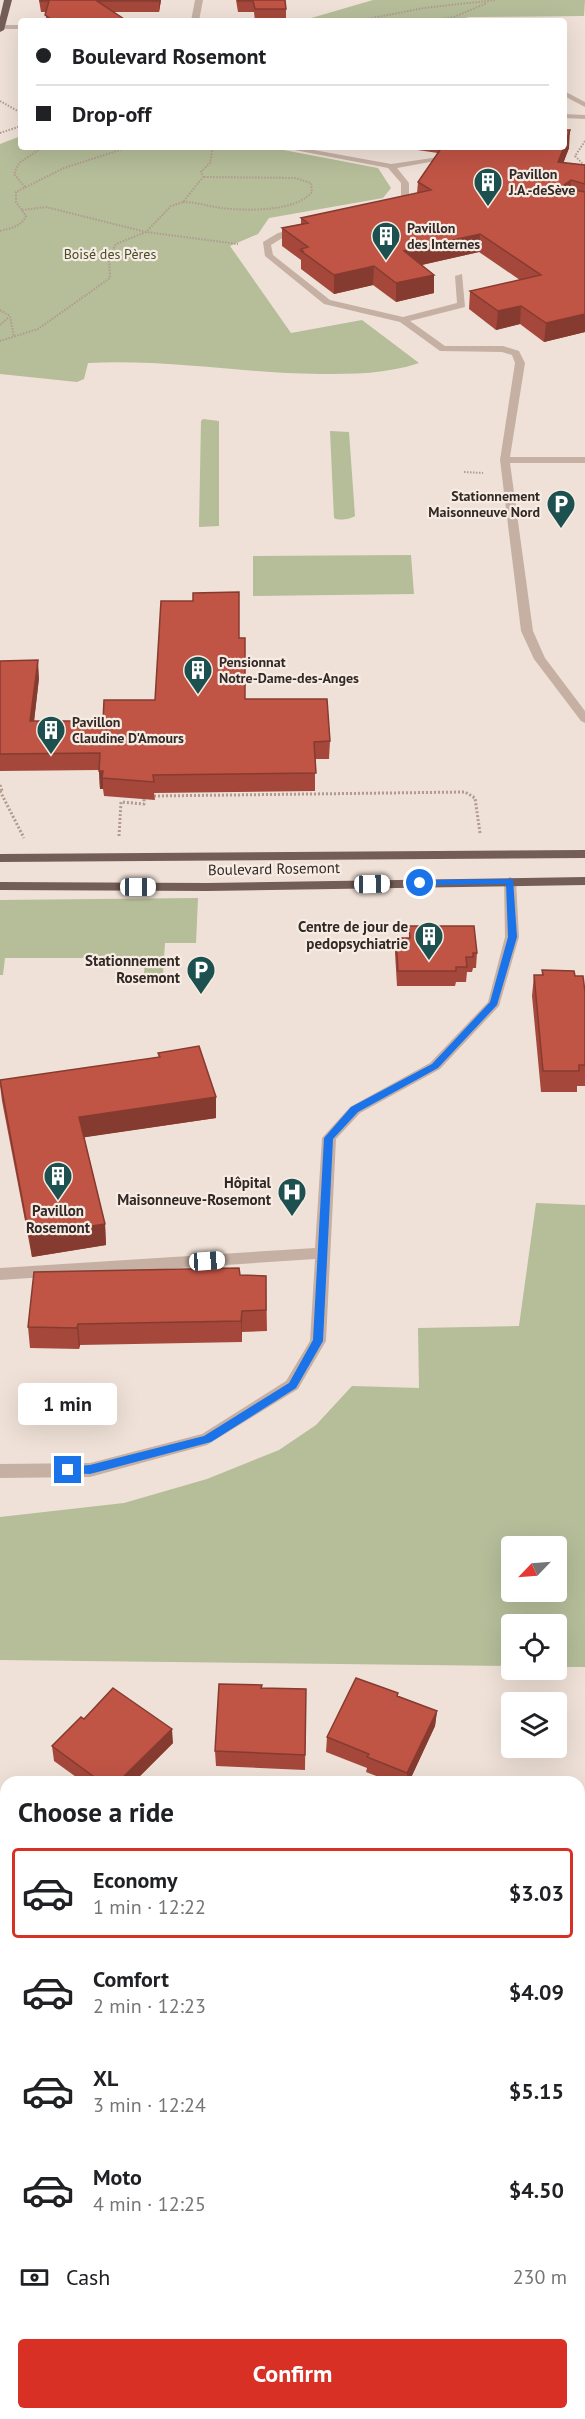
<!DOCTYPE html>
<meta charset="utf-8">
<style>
:root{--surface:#fff;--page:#f6f6f6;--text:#202124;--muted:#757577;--line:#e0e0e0;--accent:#d93025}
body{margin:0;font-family:"PT Sans",sans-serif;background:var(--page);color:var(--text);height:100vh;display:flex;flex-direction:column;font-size:22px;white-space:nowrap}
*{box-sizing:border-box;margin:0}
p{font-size:20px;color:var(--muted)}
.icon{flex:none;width:33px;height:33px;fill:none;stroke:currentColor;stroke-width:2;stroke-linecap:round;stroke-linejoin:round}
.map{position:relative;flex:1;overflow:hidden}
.panel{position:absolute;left:0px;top:1776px;width:585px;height:644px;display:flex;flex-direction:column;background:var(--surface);border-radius:18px 18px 0 0;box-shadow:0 6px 24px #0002}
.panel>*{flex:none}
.top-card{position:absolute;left:18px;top:18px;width:549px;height:132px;border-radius:6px;box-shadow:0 6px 24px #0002;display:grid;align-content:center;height:132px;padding:0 18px;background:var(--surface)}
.needle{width:39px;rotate:245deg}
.controls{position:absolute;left:501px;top:1536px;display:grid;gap:12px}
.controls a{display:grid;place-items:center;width:66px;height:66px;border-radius:6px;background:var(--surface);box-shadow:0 6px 24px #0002;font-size:30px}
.end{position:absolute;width:27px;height:27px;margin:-14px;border:8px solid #1a73e8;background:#fff;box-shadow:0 0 0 3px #fff}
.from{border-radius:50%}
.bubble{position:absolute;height:42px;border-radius:6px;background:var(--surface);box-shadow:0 6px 24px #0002;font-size:20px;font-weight:600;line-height:42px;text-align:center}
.car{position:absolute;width:18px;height:36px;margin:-18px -9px;border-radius:8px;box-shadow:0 0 4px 2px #0007;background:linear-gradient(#fff 24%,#345 0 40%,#fff 0 76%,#345 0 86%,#fff 0)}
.top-card b{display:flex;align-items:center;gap:21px;height:57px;font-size:22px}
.top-card b+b{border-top:2px solid var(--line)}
.top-card i{width:15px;height:15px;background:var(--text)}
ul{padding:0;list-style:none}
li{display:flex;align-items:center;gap:18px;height:90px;margin:0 12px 9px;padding:0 6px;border:3px solid transparent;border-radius:6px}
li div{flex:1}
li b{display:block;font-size:22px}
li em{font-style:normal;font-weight:600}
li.on{border-color:var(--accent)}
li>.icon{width:54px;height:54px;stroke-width:1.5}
h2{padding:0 18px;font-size:27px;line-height:72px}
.pay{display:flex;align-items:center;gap:15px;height:66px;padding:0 18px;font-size:22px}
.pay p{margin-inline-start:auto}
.action{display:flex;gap:12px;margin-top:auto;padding:12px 18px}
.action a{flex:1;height:69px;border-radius:6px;background:var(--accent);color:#fff;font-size:24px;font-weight:600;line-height:69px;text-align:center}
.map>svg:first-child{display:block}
.green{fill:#b5bd99;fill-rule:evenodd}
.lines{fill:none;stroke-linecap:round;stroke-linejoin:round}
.path-far1{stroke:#b29a8f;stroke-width:2;stroke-dasharray:1.5 1.5;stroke-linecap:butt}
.path{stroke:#b29a8f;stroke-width:3;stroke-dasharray:2 2;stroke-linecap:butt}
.minor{fill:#c6b0a4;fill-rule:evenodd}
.major{fill:#745d57;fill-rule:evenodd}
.wall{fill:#a5483b}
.shaded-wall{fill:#863b30}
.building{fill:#c05445;stroke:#863b30;stroke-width:1.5}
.route{fill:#1a73e8}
.labels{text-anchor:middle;stroke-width:4.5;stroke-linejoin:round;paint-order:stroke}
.far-poi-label{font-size:14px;font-weight:bold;fill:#322825;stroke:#f7ece3;text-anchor:start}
.far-park-label{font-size:14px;fill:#464f2b;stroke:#f7ece3}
.street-label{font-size:15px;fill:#322825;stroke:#f7ece3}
.poi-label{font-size:15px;font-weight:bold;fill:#322825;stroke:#f7ece3;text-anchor:end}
</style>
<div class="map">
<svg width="585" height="2419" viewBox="0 0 585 2419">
<rect width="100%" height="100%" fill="#efe1d7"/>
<path class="green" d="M373,0h212l-1,16 -115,1 -15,4h-153z
M21,136v11h247l110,21 13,20 -8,10 -114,20 -11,16 -28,12 61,87 71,-13 57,43c-33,11 -65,11 -99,11 -78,-1 -155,-15 -232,-11l-4,16 -7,3 -77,-8v-230z
M203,419l16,2v105l-20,1 2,-106z
M330,431l19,1 6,84c-4,3 -16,5 -21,2z
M411,555l3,39 -161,2v-40z
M198,898l-2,45h-31l-2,31 -19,1 1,-17h-140l-2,17h-3v-75z
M536,1203l49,2v462h-28l-1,-43h-44l-1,42 -511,-6v-143l124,-14 83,-24 72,-29 37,-25 36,-39 67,2 -1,-60 101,-2zM512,1546h44v46h-44z"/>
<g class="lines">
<path class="path-far1" d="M357,21l67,-13 72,-8
M427,21l27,-4 33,-14
M0,101l21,12
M0,133l21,-7
M585,141l-10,15 10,10
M25,187l-11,-13 5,-11 24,-16
M183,202c14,0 24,4 38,6 24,3 75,4 91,-16l-1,-9 -16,-5 -92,-1
M22,210l24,-3 100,25 92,12
M0,231c11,-3 21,-4 26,-15l-10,-14v-10l48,-24 65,-21
M0,310l10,6 4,21
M0,325l9,-8
M0,341l38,-12 72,-51 -1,-20 7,-14 30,-12 25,-26 12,-4 20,-25 -2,-5 9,-9 3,-16
M464,472l19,1"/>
<path class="path" d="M0,785l2,6
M0,791l24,47
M154,796l311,-4 10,6 5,35
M119,836l2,-34 23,2v-5"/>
<path class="minor" d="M195,0h8l-4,21h-8z
M0,25h21v4h-21z
M564,91l21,11v5l-21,-11z
M564,114l21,1v4l-21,-1z
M279,147h18l94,17 62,-9 4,2 -60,11 12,15v20l-16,8 -4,-3 12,-6v-19l-13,-15z
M302,227l4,3 -1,2 -21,5 -13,8 2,10 57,45 73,17 54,-14 -2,-27 7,-2 3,33 -55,14 35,25h58l16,5 6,12 -15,94h75v6h-75l23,168 12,27 40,53v12l-4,-2 -47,-62 -13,-28 -21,-171 15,-97 -3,-8 -10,-3 -62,-1 -40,-29 -76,-18 -59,-48 -2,-14 15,-9z
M510,877l6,4 3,56 -20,69 -59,63 -80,44 -24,26 -10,202 -28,48 -91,56 -117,32 -90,1v-14l90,-1 112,-29 84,-53 24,-40 5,-82 -315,21v-12l315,-20 7,-110 28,-31 80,-44 58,-61 17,-65 -1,-56z
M0,2085h6v20h-6z
M579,2098h6v20h-6z"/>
<path class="major" d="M4,0h8l-8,30 -4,2v-15z
M585,850v8l-585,4v-8z
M585,877v8l-378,6 -207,-1v-8l207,1z"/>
</g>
<path class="wall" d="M39,0h122l-2,12h-45l13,9h-81v-9h-5z
M236,0h49l1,9v11l-31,1 -1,-9h-16z
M21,57v17l-2,-4v-11z
M397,147l172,1 -6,15 22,2v167l-41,10 -24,-18 -24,6 -27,-21 1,-18 50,-11 -41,-28 -57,13 12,28 -38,9 -23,-17 -39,9 -33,-25v-9l-19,-14v-18l19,-4v-6l116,-25 1,-11 20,-29z
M239,638l6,61 85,42 -1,18h-14v32l-161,2 1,7 -51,-4 -1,-7h-3l-1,-19 -99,1v-110l39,17 -5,43h69l52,-21z
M409,926l68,27 -1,15h-3l-1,4h-5l-1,10h-10l-1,4h-58l-2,-33 1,-15h13z
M542,970l43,22v94h-8v6h-36l-9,-96 2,-21h8z
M158,1053l58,65 -132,19 21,87 1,21 -74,12 -30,-156 -2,-16 159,-27z
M240,1275l26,1 1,55 -25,1v10l-162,3 -1,4 -49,-1 -2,-21z
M262,1685v3l44,1 -1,81 -89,-4 -1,-15z
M398,1693v3l39,15 -2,15 -26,56h-17l-26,-10 1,-4 -41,-16 1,-15z
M84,1719l89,24 -39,39h-51l-29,-21 -2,-15z
M0,2189h6v124h-6z
M579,2199l6,51v87h-6z"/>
<path class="shaded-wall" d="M159,0h2l-2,12z
M566,107l-2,17v-14z
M570,130l-1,18 -12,32 1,-18z
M571,180l-2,18 -5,-13z
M480,234l-1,18 -76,17 1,-18z
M374,266l-1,19 -39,9v-19z
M434,275v18l-38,9v-19z
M521,306l-1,18 -24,6 2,-19z
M585,314v18l-41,10 2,-19z
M38,660l1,18 -7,61 -2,-18z
M99,771h4v18h-3z
M216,1097v21l-136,20 -1,-21z
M105,1224l1,21 -74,12 -3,-21z
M242,1311v31l-1,-21z
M78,1324l2,21 -1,4 -2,-21z
M437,1711l-2,15 -26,56h-2v-9z
M172,1729l1,14 -39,39h-16z"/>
<path class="building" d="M40,0h119v1h-62l30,20h-73l-9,-6 4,-14h-9z
M238,0h47l1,9h-31l-2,-8h-15z
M564,130h6l-6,17z
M442,147h122l-6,15 27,3v19l-14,-4 -7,5 1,3 20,4v122l-39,9 -25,-17 -23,5 -28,-20 71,-16 -61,-41 -76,17 30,24 -38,8 -22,-17 -40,9 -33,-24h2l-2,-2 7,-2 -26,-19 26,-5 -7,-5 130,-28 -13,-8z
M239,592v46h6v61h82l3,42 -16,1 2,31 -163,2 1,7 -52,-4 1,-7h-4l1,-18 -100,1v-93l38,-1 -8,61h73l1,-21h51l6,-99h32v-8z
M409,926h65l3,27h-4v4h-7l1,10h-11v4h-58l-2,-33h14z
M542,970l32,1 1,5h8l2,16v73h-6v6h-36l-9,-96h9z
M199,1046l17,51 -137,20 26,107 -76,12 -29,-156 160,-23 -2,-4z
M239,1268l1,7 26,1v34l-24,1 -1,10 -163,3 -1,4 -49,-1 6,-55z
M356,1678l42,15 -1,3 40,15 -30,62 -40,-16 2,-3 -42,-17z
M219,1684l43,1 -1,3 45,1 -1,66 -90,-4z
M113,1688l59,41 -54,53h-17l-49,-36 29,-29 3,2z
M0,2189h6v112h-6z
M579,2199l3,1 3,50v75h-6z"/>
<path class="route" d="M513,879l4,58 -20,68 -59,63 -80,44 -25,27 -10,202 -27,47 -85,54 -121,32 -26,-1v-6l26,-2 114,-29 85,-53 24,-43 11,-202 27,-31 81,-43 58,-62 18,-65 -2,-53 -86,1 -5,-2 5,-3z"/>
<defs>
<g id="building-pin" transform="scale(1.5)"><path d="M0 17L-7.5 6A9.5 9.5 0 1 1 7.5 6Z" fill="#1d514f" stroke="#f7ece3"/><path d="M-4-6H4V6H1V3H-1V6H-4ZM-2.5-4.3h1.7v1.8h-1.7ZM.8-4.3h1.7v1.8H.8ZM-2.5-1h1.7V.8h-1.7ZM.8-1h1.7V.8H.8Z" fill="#fff"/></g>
<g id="parking-pin" transform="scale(1.5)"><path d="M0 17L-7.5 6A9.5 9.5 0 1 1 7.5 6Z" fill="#1d514f" stroke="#f7ece3"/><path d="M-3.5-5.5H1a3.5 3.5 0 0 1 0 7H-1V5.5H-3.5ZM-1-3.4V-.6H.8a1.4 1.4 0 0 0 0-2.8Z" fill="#fff"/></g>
<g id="hospital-pin" transform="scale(1.5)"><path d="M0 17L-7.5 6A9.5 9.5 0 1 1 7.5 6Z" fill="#1d514f" stroke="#f7ece3"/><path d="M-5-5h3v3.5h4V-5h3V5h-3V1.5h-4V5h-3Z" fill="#fff"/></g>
</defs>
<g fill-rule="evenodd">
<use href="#building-pin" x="488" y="182"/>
<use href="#building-pin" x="386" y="236"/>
<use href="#parking-pin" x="561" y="504"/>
<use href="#building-pin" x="198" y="670"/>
<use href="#building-pin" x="51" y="730"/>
<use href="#building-pin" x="429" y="936"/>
<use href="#parking-pin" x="201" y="970"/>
<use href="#building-pin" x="58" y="1176"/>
<use href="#hospital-pin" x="292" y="1192"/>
</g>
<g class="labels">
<g class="far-poi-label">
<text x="509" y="179">Pavillon<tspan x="509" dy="16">J.A.-deSève</tspan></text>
<text x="407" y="233">Pavillon<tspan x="407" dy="16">des Internes</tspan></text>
<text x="540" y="501" text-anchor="end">Stationnement<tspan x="540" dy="16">Maisonneuve Nord</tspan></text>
<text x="219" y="667">Pensionnat<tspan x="219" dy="16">Notre-Dame-des-Anges</tspan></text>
<text x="72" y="727">Pavillon<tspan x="72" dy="16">Claudine D'Amours</tspan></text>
</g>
<g class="far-park-label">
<text x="110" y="259">Boisé des Pères</text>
</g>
<g class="street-label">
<text transform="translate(274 869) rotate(-1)" y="5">Boulevard Rosemont</text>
</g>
<g class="poi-label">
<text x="408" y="932">Centre de jour de<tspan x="408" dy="17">pedopsychiatrie</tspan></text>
<text x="180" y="966">Stationnement<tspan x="180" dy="17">Rosemont</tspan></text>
<text x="271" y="1188">Hôpital<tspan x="271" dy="17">Maisonneuve-Rosemont</tspan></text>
<text x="58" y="1216" text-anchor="middle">Pavillon<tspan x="58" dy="17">Rosemont</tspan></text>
</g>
</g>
</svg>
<div class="controls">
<a><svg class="needle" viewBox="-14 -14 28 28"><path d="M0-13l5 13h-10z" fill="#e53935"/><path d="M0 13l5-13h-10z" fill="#757577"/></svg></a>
<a><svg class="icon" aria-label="locate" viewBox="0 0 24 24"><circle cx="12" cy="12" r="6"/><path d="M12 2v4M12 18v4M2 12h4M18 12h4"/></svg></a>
<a><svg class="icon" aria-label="layers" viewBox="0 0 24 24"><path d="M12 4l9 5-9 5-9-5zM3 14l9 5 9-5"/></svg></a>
</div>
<i class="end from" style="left:420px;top:883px"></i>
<i class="end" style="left:68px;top:1470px"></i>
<div class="bubble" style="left:18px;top:1383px;width:99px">1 min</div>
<i class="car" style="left:372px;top:884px;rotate:89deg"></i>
<i class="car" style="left:138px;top:887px;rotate:90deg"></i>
<i class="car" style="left:207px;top:1261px;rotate:86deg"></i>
<div class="top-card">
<b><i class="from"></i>Boulevard Rosemont</b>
<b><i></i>Drop-off</b>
</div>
<section class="panel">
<h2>Choose a ride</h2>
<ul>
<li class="on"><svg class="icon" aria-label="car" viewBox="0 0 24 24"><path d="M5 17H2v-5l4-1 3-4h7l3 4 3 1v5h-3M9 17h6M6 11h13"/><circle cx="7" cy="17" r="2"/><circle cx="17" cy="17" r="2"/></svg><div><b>Economy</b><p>1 min · 12:22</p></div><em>$3.03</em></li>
<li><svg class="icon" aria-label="car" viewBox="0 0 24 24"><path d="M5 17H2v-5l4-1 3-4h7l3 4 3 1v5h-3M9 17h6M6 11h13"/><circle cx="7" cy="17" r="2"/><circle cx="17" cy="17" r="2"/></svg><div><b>Comfort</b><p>2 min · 12:23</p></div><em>$4.09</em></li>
<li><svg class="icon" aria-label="car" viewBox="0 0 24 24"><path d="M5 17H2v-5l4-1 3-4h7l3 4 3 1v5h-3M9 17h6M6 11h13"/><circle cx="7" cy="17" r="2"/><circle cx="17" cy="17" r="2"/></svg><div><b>XL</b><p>3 min · 12:24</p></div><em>$5.15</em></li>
<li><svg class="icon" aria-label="car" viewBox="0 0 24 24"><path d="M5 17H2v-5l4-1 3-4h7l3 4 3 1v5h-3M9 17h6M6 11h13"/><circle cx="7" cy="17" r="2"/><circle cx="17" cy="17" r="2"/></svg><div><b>Moto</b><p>4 min · 12:25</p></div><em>$4.50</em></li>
</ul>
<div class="pay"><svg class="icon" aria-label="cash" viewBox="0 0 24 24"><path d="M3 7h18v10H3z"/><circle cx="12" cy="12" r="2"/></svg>Cash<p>230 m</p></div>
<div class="action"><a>Confirm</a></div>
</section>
</div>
